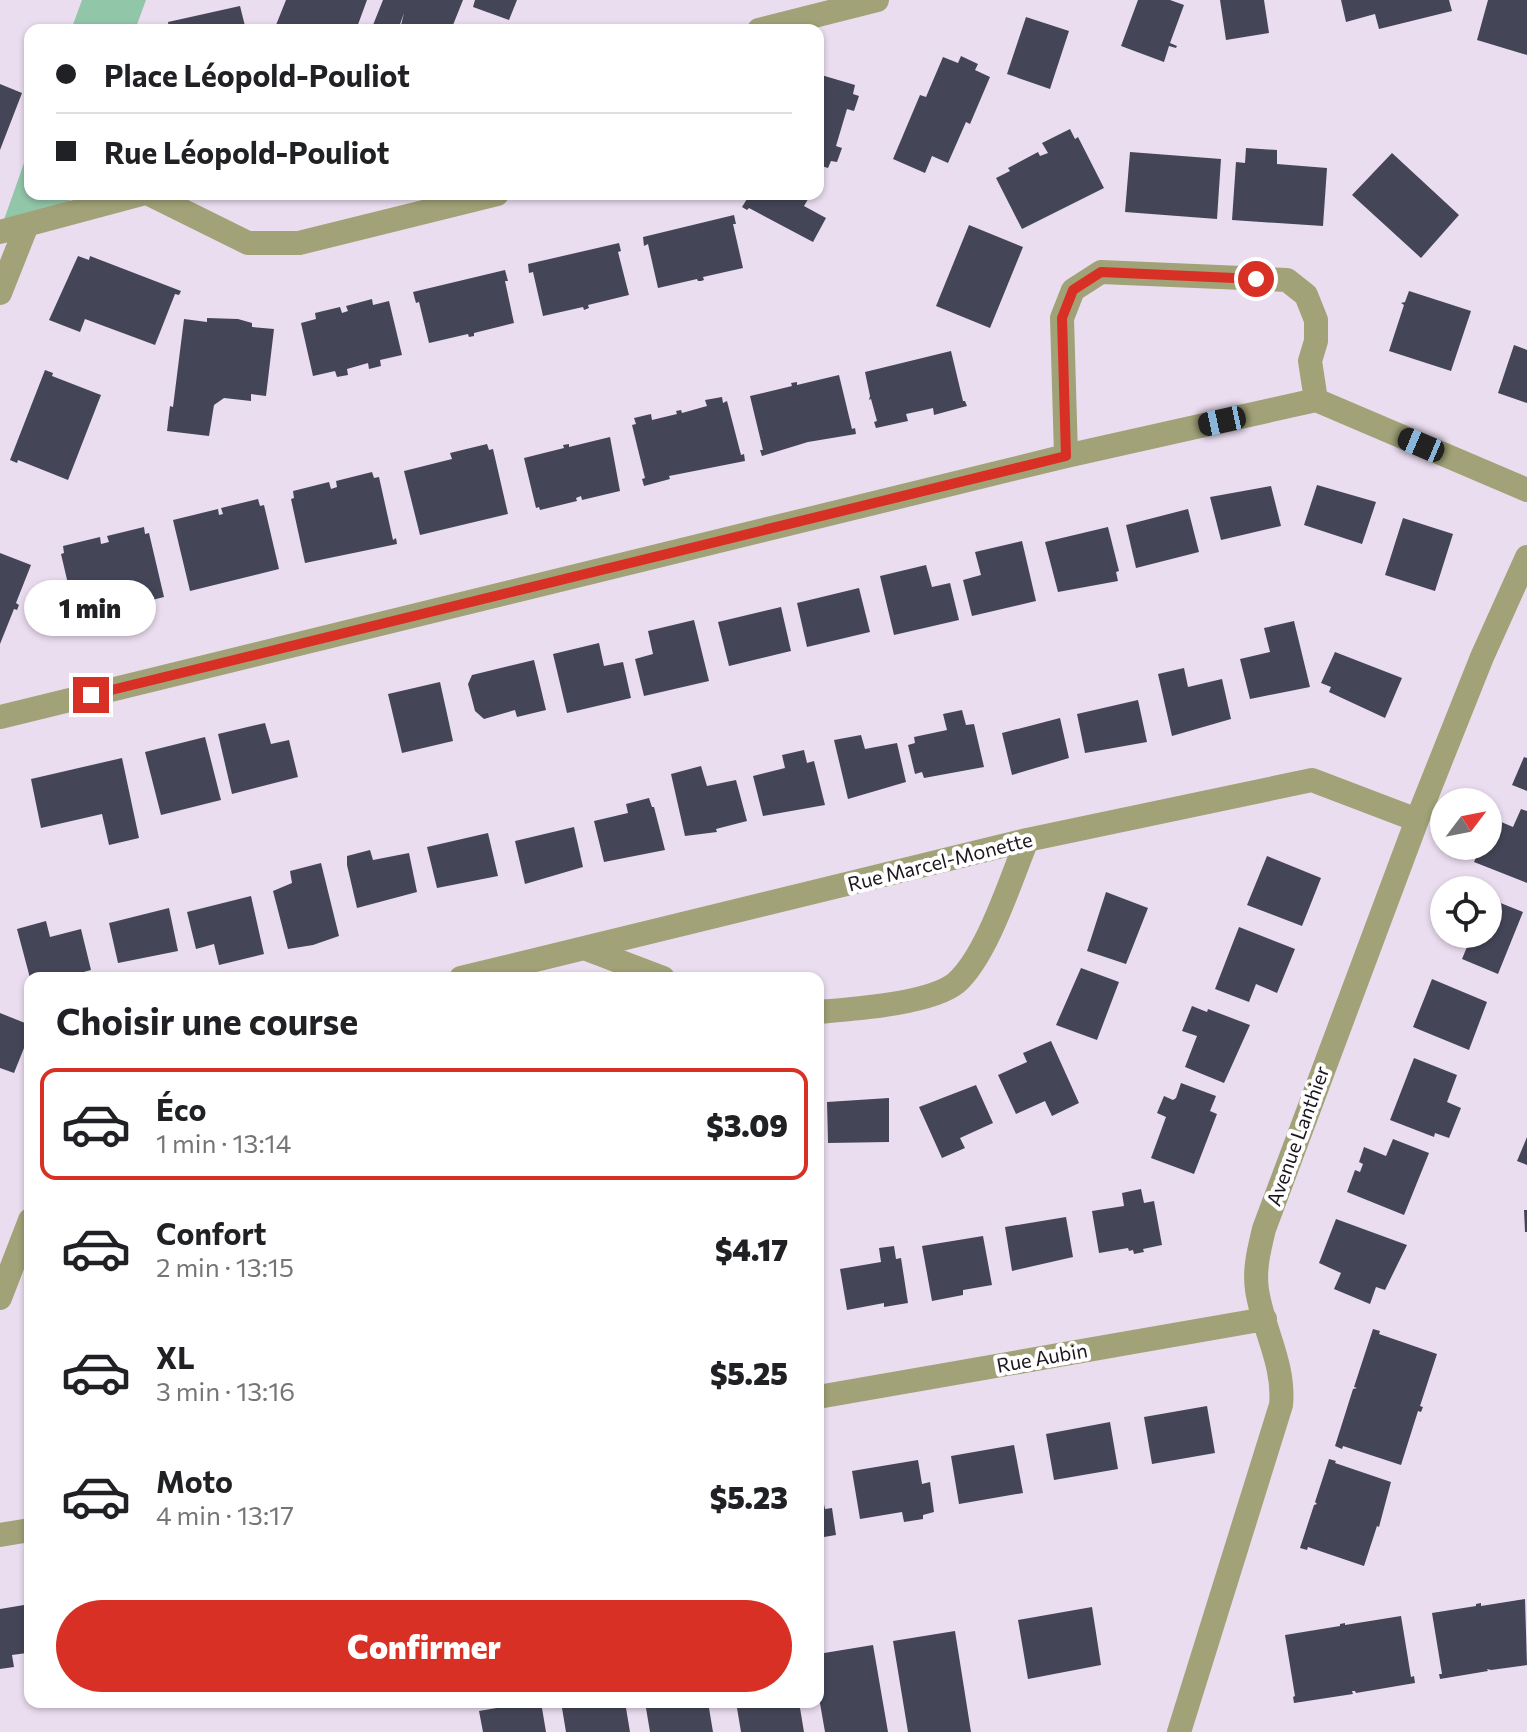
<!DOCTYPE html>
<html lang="fr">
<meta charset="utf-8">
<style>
:root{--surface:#fff;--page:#f6f6f6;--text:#202124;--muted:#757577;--line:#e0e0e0;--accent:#d93025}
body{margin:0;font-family:Commissioner,sans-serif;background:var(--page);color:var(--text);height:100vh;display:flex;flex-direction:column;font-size:30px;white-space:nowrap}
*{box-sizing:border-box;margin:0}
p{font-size:26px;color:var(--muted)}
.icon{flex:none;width:44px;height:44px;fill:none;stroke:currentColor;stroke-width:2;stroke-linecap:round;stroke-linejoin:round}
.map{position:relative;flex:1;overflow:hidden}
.panel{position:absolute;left:24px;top:972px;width:800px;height:736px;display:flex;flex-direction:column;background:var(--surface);border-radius:16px;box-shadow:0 2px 6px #0004}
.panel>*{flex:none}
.banner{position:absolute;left:24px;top:24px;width:800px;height:176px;border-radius:16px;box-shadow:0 2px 6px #0004;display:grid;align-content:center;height:176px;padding:0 32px;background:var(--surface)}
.needle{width:52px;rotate:58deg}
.fabs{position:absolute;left:1430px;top:788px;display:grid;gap:16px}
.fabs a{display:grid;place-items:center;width:72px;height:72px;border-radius:50%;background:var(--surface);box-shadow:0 2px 6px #0004;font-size:40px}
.end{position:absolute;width:36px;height:36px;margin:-18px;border:10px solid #d93025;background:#fff;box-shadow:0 0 0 4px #fff}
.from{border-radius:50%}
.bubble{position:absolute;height:56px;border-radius:28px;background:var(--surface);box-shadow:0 2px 6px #0004;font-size:26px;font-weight:800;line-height:56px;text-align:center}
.car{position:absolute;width:24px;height:48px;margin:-24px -12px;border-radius:10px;box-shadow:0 0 6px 2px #0007;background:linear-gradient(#222 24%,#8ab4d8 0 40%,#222 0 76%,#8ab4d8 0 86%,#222 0)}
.banner b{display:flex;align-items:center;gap:28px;height:76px;font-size:30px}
.banner b+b{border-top:2px solid var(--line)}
.banner i{width:20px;height:20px;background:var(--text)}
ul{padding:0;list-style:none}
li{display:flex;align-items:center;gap:24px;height:112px;margin:0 16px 12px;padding:0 16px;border:4px solid transparent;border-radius:16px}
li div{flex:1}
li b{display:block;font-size:30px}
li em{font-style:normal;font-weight:800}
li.selected{border-color:var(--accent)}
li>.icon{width:72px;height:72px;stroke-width:1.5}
h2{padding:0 32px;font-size:36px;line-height:96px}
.action{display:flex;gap:16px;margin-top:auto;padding:16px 32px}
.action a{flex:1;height:92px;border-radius:48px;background:var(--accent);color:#fff;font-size:32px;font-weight:800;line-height:92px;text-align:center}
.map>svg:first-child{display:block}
.green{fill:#92c6a8}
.building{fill:#444658}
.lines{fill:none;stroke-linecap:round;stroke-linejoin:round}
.minor{stroke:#a1a277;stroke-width:24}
.route{stroke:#d93025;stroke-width:10}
.labels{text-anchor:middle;stroke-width:8;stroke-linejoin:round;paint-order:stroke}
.street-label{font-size:20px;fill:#1c171e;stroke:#fff}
</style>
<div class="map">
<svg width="1527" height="1732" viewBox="0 0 1527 1732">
<rect width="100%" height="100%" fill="#ebddf0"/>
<path class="green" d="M82,0h64l-11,30h-64z
M30,146v48h42l-7,20 -65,17z"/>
<path class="building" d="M286,0h81l-11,30h-82z
M383,0h80l-12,30h-14l-11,-4 -2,4h-10l-13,-5 3,-12 -6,17h-27z
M475,0h42l-8,20 -36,-13z
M1138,0h32l14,5 -14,38 7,3 -1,2 -7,-2 -5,16 -43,-16z
M1220,0h44l5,33 -43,7z
M1341,0h108l3,11 -73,18 -4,-15 -29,8z
M1488,0h39v55l-50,-15z
M240,6l6,24h-77l-1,-8z
M1026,17l43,14 -19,58 -43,-15z
M961,56l17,8 -3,6 15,7 -20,47 -4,-2 -18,41 -16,-7 -7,17 -32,-14 27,-64 6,2 17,-40 15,6z
M818,74l37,11 -2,9 6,2 -5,15 -7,-2 -11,37 6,2 -5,14 -6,-1 -3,7 -10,-3z
M0,84l22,9 -22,57z
M1070,129l5,10 3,-2 26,51 -82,41 -26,-51 14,-7 -2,-3 30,-16 2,4 8,-3 -6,-10z
M1246,148l31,2v14l50,4 -4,58 -91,-6 4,-58 9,1z
M1130,152l91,7 -4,60 -92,-7z
M1392,153l67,62 -38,43 -69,-63z
M750,194h61l-7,12 22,12 -13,24 -64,-34 -2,2 -5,-3z
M734,215l2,9h-3l10,44 -40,9 1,3 -3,1h-3l-1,-2 -39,9 -10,-44 -4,2 -1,-9z
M969,225l54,22 -33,81 -54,-22z
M619,243l2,8 -3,1 11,43 -41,10 1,3 -5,2 -1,-3 -40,9 -10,-44 -4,1 -1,-9z
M78,256l11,4 1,-4 91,35 -2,4 -4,-1 -20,51 -70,-26 -5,13 -31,-12z
M505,270l3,11h-3l9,42 -40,10v3l-5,1 -1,-3 -39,9 -10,-41 -3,1 -3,-11z
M1409,291l62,20 -20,60 -62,-20 15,-46 -3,-2 4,-1z
M372,299l1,6 16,-4 13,54 -22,5 1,6 -12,3 -1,-6 -21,6 1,6 -11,2 -2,-6 -22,5 -12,-53 15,-4 -1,-6 25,-6 2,6 6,-2 -2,-5z
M207,318l31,1 14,4v4l22,2 -8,67 -15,-2v7l-27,-3 -10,7 -5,31 -42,-5 3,-25 3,1 11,-88 23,3z
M1514,345l13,5v53l-29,-10z
M951,351l12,50h2l2,5 -33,9 -1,-7 -13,3 -14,3 2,7 -32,7 -2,-6 3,-1 -6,-22 -2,1 1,-4 -5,-24z
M45,370l8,3 -1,3 49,19 -33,85 -50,-20 -1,3 -7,-3z
M839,375l13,54 3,-1 1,6 -48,8 -46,14 -2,-6h3l-13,-54 42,-10 -1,-3 6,-1v3z
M722,397l1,6 4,-2 14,54 3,-1 1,7 -76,15 1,3 -26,7 -2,-7 3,-1 -13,-53 4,-1 -2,-6 17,-4 1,6 25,-6 -1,-3 5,-1 1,3 25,-7 -2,-6z
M610,437l10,54 -38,9 -1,-4 -5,2 1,3 -37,9 -1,-3 -3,1 -12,-50 40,-10 -1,-3 6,-1v3z
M487,444l2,6 4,-1 15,65 -88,21 -16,-64 48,-12 -2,-6z
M372,472l2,6 5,-1 14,63 3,-2 1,6 -92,19 -14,-64 3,-1 -1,-7 36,-9 2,7 6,-2 -1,-6z
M1317,485l59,17 -14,42 -58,-19z
M1271,486l10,40 -60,14 -11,-43z
M258,499l2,7 4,-1 15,64 -89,22 -17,-71 45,-11 1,6 4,-1 -2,-6z
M1188,509l11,43 -63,16 -10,-43z
M1403,518l50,16 -18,57 -50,-16z
M144,527l1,7 4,-1 15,64 -43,11v-4l-2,4 -43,10 -15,-64 3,-1 -1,-7 37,-9 1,7 8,-2 -2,-6z
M1108,527l11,44 -3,1 2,9 -60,11 -13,-50z
M1022,541l14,60 -64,15 -9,-36 18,-5 -6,-23z
M0,553l31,12 -15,38 3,2 -2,5 -3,-1 -14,35z
M926,565l6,22 18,-4 9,37 -65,15 -14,-59z
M859,588l11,44 -63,15 -10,-44z
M781,607l10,44 -62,15 -11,-44z
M694,620l15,61 -65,15 -9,-37 18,-5 -5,-23z
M1294,621l16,66 -60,12 -10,-40 30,-7 -6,-24z
M599,643l5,23 19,-4 8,36 -64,15 -14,-59z
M1335,652l67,26 -17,40 -56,-26 2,-5 -10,-4z
M534,660l12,50 -29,7 -2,-7 -31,9 -9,-8 -7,-27 4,-9z
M1184,668l4,19 34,-8 9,40 -59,17 -14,-62z
M440,682l13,59 -51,12 -14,-59z
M1138,700l9,42 -62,11 -8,-39z
M962,710l4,15 8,-1 10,43 -60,11 -2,-6 -7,2 -7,-29 7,-2 -1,-6 33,-7 -4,-16z
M1060,718l9,40 -57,17 -10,-42z
M265,723l6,21 18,-4 9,37 -66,17 -14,-60z
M861,735l4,14 32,-6 9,39 -58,17 -14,-59z
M205,737l16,63 -60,15 -16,-63z
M804,750l3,13 7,-2 11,44 -62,11 -10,-40 32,-8 -3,-13z
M1524,757l3,1v33l-15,-6z
M122,758l17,80 -30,7 -7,-31 -61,14 -10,-49z
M701,766l6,20 29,-6 11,41 -31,8 1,3 -32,4 -14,-62z
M649,798l3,9h2l11,43 -61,12 -10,-41 34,-8 -2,-9z
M1521,809l6,2v72l-53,-21 7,-16h7v-18l4,-10 21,9z
M574,827l9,40 -58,17 -10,-43z
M488,833l10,43 -61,12 -10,-41z
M370,850l3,10 36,-7 8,39 -60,16 -10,-43v-9z
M1267,856l54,22 -19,48 -55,-21z
M321,863l18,73 -26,9 -25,4 -15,-58 19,-8 -2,-12z
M1106,892l42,16 -22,56 -39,-13z
M251,896l13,58 -45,11 -5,-21 -18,5 -9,-37z
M1488,898l35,14 -25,62 -36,-15 7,-17 -20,-8h39z
M169,908l9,43 -60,12 -9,-40z
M46,921l4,16 31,-8 10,41 -29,8h-32l-13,-49z
M1239,927l56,22 -18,44 -21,-9 -7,18 -34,-13z
M1081,968l38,14 -22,58 -41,-15z
M1432,979l55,23 -18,48 -56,-23z
M1192,1006l15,6 1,-3 42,16 -26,58 -39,-16 12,-31 -15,-5z
M0,1013l30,12v8l-16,40 -14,-5z
M1051,1041l28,62 -27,13 -7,-15 -29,13 -18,-39 29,-13 -4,-9z
M1414,1058l43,17 -10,27 14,6 -12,30 -14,-5 -1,4 -44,-17z
M1181,1083l35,13 -6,15 7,3 -23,60 -43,-16 15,-41 -9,-4 7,-17 9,4 3,-2z
M976,1085l17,38 -33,15 5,10 -23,10 -23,-51z
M889,1098v44l-61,1 -1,-41z
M1527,1137v28l-10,-4z
M1393,1139l36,14 -25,62 -57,-23 8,-22 5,2 3,-8 -4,-2 5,-15 22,9z
M1141,1189l3,14 10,-2 8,44 -19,4 1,3 -10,2 -1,-4 -4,1 -1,-3 -29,5 -7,-42 32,-5 -2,-13z
M1524,1210h3v22h-2z
M1066,1217l7,40 -61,14 -7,-44z
M1336,1219l71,26 -22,45 -9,-3 -6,17 -36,-15 7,-16 -22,-10z
M983,1236l9,49 -29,5v5l-31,6 -10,-55z
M894,1246l2,13 5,-1 7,45 -24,4v-4l-37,7 -7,-41 41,-7 -2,-14z
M1373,1329l7,2 -1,3 58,20 -17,52 3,1 -2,5 -3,-1 -17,54 -58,-19 -1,3 -7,-3 18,-57 4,-1 -3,-1z
M1207,1406l8,47 -63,11 -8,-47z
M1110,1422l8,47 -64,11 -8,-46z
M1014,1445l9,48 -64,11 -8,-48z
M1329,1459l7,2 -1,2 56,19 -12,45 -2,-1 -13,40 -56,-19 -1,3 -7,-2 14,-43 3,-1 -2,-2z
M918,1460l4,24 8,-2 4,30 -11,3v4l-19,3 -2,-10 -42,7 -8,-48z
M818,1475l7,34 7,-1 4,27 -18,3z
M1525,1599l2,66 -36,5 -4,-1 1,2 -48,8 -1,-5h3l-10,-61 44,-7v-2l5,-1v3z
M30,1604v54l-3,-5 -15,2 2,12 -14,2v-60z
M1092,1607l9,58 -73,14 -10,-59z
M1401,1616l10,61 3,-1 1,7 -59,10 -1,-2h-3l1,3 -59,9 -1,-6 2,-1 -10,-61 55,-9v-2l5,-1v2z
M955,1631l16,101h-63l-15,-91z
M873,1645l15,87h-63l-7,-40v-38z
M531,1702h10l5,30h-63l-4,-21z
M561,1702h64l5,30h-64z
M645,1702h63l5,30h-63z
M736,1702h63l5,30h-63z"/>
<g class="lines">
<path class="minor" d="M759,30l118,-30
M149,194l99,49h51l198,-49
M0,232l142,-38
M0,293l27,-68
M1066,456l-4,-138 11,-28 28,-18 186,8 19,15 10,25v21l-6,20 6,39
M0,717l1066,-261 250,-56 211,90
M584,948l79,30
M461,978l566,-138 285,-60 105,40
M818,1012c34,-3 112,-8 138,-29 31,-27 55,-104 71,-143
M0,1298l30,-78
M818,1397l447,-78
M0,1535l30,-5
M1179,1732l102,-327c4,-41 -18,-75 -24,-115 -3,-21 2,-40 7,-61l153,-409 65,-163 45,-100"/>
</g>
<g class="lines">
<path class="route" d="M91,695l975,-239 -4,-138 11,-28 28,-18 155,7"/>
</g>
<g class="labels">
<g class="street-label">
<text transform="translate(940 862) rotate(-14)" y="7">Rue Marcel-Monette</text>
<text transform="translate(1298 1136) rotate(-70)" y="7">Avenue Lanthier</text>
<text transform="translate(1042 1358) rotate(-10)" y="7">Rue Aubin</text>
</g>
</g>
</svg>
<div class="fabs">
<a><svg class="needle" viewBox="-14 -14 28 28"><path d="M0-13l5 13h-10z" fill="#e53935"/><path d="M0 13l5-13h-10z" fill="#757577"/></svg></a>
<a><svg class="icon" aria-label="locate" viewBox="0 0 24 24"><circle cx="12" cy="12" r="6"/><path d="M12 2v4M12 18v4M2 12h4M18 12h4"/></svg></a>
</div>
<i class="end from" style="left:1256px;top:279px"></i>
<i class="end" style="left:91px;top:695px"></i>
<div class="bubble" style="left:24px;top:580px;width:132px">1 min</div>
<i class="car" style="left:1222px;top:421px;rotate:258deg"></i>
<i class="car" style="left:1421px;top:445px;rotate:293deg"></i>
<div class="banner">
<b><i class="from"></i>Place Léopold-Pouliot</b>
<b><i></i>Rue Léopold-Pouliot</b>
</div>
<section class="panel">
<h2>Choisir une course</h2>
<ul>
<li class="selected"><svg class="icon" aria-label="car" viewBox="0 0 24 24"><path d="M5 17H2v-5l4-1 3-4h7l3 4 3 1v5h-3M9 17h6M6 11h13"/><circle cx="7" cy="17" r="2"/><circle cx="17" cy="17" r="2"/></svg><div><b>Éco</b><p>1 min · 13:14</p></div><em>$3.09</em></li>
<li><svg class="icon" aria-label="car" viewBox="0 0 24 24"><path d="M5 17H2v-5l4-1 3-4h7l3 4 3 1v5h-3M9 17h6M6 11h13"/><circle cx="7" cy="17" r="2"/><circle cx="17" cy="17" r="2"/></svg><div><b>Confort</b><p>2 min · 13:15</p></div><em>$4.17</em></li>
<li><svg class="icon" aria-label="car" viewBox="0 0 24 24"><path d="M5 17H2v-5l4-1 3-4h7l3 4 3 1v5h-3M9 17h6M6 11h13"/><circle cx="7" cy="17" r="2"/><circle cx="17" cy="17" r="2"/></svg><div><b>XL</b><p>3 min · 13:16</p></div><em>$5.25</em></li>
<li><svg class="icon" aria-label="car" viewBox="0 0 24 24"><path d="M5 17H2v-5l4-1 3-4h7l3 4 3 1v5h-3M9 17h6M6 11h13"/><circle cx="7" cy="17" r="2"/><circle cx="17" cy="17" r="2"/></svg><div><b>Moto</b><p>4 min · 13:17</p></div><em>$5.23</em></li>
</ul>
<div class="action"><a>Confirmer</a></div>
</section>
</div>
